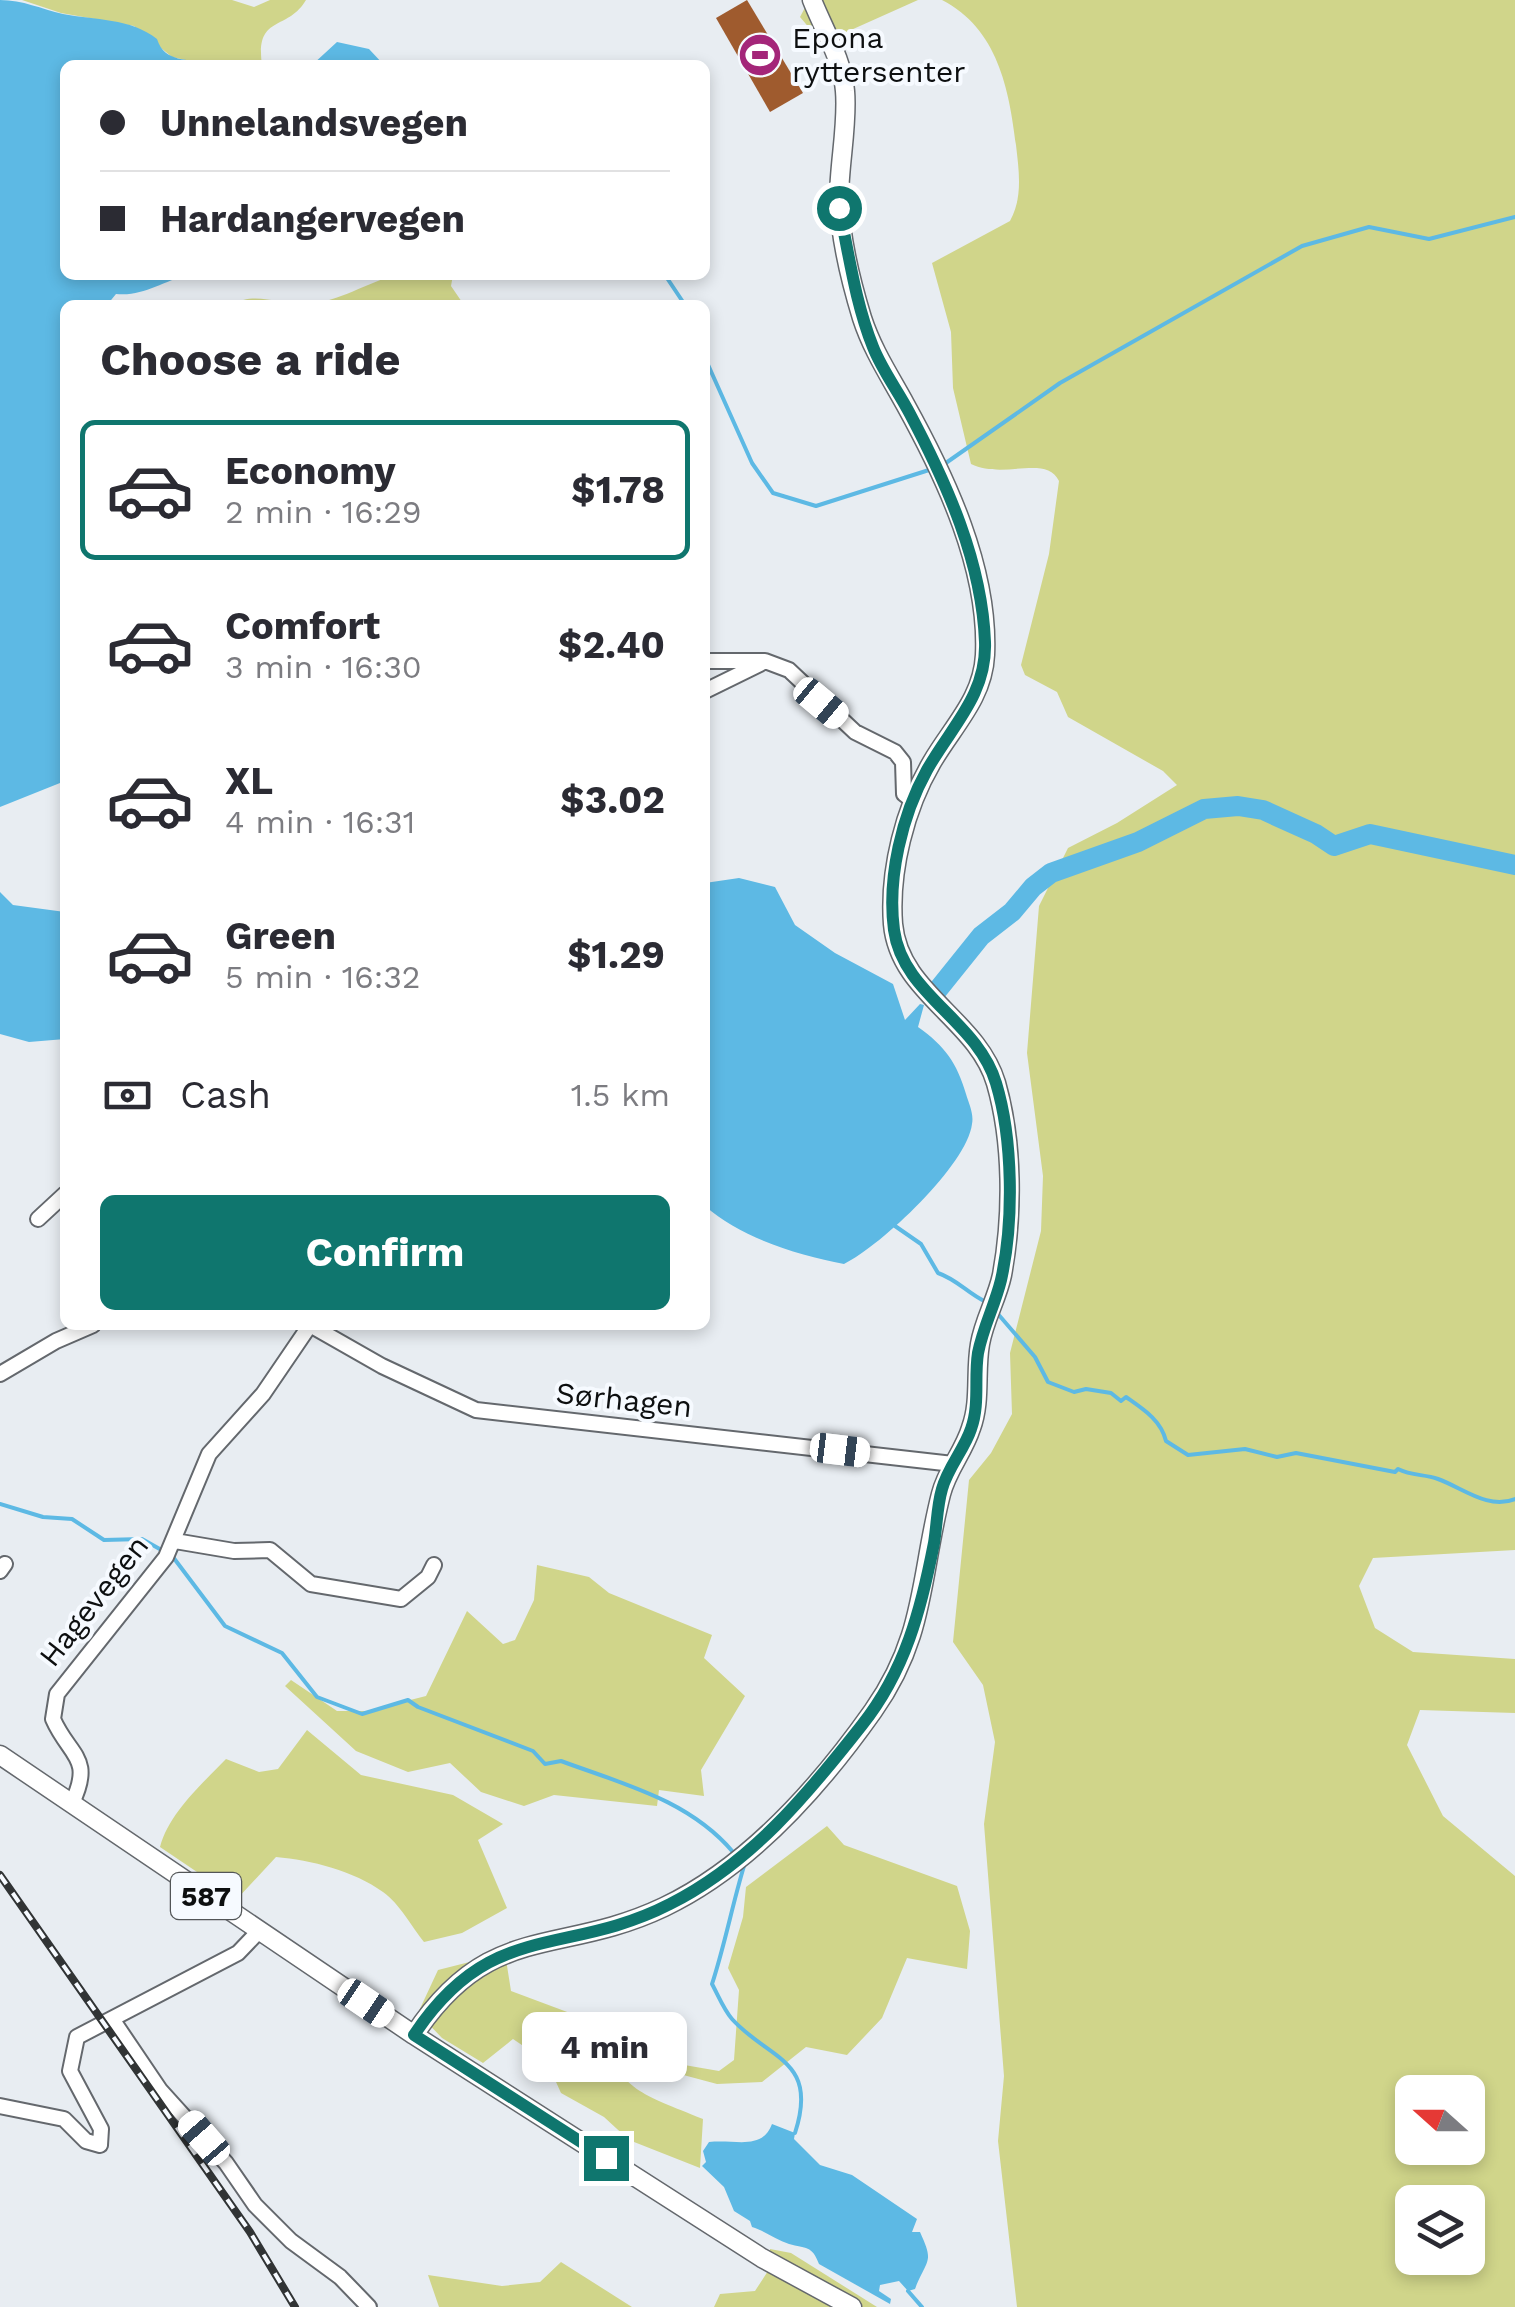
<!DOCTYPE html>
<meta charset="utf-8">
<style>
:root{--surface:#fff;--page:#f2f2f3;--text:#2b2b33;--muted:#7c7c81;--line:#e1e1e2;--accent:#0f766e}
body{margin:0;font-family:"Work Sans",sans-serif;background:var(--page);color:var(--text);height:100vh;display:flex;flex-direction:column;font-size:38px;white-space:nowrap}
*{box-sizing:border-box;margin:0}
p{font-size:32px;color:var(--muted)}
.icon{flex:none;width:55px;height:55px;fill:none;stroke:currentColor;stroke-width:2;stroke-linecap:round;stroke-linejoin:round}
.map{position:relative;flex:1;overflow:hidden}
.side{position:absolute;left:60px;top:300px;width:650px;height:1030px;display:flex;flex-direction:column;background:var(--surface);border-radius:15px;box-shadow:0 5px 15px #0003}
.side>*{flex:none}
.banner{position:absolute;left:60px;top:60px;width:650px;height:220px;border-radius:15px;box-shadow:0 5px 15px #0003;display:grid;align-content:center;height:220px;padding:0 40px;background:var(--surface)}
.needle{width:65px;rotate:291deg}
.tools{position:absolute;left:1395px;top:2075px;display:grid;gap:20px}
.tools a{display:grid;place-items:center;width:90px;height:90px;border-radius:15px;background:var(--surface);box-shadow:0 5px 15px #0003;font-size:50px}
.end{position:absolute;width:45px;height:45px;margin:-22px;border:12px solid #0f766e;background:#fff;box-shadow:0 0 0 5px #fff}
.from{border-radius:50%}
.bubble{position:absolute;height:70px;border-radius:15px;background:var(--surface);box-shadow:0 5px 15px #0003;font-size:32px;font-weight:700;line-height:70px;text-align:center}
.car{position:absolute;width:30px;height:60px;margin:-30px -15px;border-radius:12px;box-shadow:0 0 8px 2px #0007;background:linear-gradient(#fff 24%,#345 0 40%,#fff 0 76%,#345 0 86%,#fff 0)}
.banner b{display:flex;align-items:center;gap:35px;height:95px;font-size:38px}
.banner b+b{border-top:2px solid var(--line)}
.banner i{width:25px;height:25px;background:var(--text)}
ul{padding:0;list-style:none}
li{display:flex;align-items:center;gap:30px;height:140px;margin:0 20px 15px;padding:0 20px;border:5px solid transparent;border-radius:15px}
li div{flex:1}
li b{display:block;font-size:38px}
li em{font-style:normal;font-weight:700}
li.current{border-color:var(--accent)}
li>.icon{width:90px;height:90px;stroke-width:1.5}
h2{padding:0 40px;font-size:45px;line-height:120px}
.pay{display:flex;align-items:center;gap:25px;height:110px;padding:0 40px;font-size:38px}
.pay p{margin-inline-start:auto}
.action{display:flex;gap:20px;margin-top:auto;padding:20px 40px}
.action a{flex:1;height:115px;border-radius:15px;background:var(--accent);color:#fff;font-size:40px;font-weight:700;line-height:115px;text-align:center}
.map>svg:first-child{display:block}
.green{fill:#d0d58a;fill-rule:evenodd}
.water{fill:#5db9e4}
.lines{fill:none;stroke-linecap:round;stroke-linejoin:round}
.stream{stroke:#5db9e4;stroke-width:4}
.river{stroke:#5db9e4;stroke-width:20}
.building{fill:#9f5b2e}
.minor-casing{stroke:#64686d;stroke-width:18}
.major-casing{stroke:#64686d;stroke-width:21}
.minor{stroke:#fff;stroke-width:14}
.major{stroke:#fff;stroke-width:18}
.rail-casing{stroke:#313435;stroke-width:8}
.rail{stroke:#f6faff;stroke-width:4;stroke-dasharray:11;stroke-linecap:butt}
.route{stroke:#0f766e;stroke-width:12}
.labels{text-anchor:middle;stroke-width:8;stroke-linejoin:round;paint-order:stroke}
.shield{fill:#f6faff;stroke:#535658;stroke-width:2.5}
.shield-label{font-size:28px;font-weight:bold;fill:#0d0f10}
.poi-label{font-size:30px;fill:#0d0f10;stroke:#f6faff;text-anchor:start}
.street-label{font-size:30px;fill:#0d0f10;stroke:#f6faff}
</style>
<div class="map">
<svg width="1515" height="2307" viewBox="0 0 1515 2307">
<rect width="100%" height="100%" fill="#e8edf2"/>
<path class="green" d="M22,0h210l22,7 16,-7h36c-19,32 -51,14 -44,65h-54l-36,-8 -38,-31 -73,-13z
M809,0h109l-67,30 -8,23 -21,-10 -22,-26z
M942,0h573v1550l-142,8 -14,28 16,42 38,24 102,7v54l-95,-3 -13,35 36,71 72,60v431h-498l-19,-166 6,-65 -20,-252 11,-82 -12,-57 -30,-43 16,-162 22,-27 21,-39 -2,-61 31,-122 2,-55 -16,-123 12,-147 29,-58 49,-25 60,-38 -14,-14 -95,-54 -11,-25 -32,-17 -4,-10 28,-111 10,-73c-13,-27 -55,-1 -88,-17l-18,-76 -2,-56 -19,-69 78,-42c13,-24 9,-49 6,-76 -7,-56 -18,-116 -74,-145zM1412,2092h56v56h-56zM1412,2202h56v56h-56z
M397,275h56l-2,11 13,19h-232c22,-15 51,1 76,-1 31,-2 59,-22 89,-29z
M537,1565l52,12 20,16 103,42 -8,23 41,38 -44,74 3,26 -45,-6 -2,16 -103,-11 -30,11 -43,-14 -31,-29 -42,9 -52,-21 -71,-65 6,-6 46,31h30l59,-15 41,-85 36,33 12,-4 19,-40z
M307,1730l54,45 92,20 50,29 -25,16 29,68 -45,25 -38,9c-12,-15 -25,-39 -41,-50 -29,-21 -72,-32 -107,-35l-39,42 -77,-52c9,-34 42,-63 66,-88l33,13 19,-3z
M827,1826l17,19 113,41 13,45 -3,38 -60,-11 -25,60 -35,37 -41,-8 -44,35 -45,2 -71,-19 8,-20 13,17 52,9 15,-11 5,-70 -11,-22 15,-51 3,-30z
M505,1953l6,38 83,31c27,70 43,70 109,97l-3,49 -71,-28 -25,-23 -43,-24 -14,-31 -34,-23 -30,24 -41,-25 -24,-25 20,-43z
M770,2249l21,4 86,54h-163l6,-13 35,-3 13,-20z
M561,2262l71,45h-193l-11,-32 74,11 38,-4z"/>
<path class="water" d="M0,0c23,0 41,9 63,14 31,6 68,4 94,25 8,25 31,18 51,26h-143v210h124c-27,6 -46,22 -73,19l-9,11h-42v476l-65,26z
M337,42l32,7 15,16h-72z
M739,878l36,9 20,38 40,28 58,31 12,36 15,-16 4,1 -6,22c27,19 39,36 48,67 3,10 8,20 6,30 -5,41 -90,121 -128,140 -46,-9 -103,-26 -139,-58v-323z
M0,892l13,13 52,7v127l-36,3 -29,-8z
M772,2124l23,9 -1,6 26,26 32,10 65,44 -5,13h8c14,31 8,25 -5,57l-7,2 -9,-10 -19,4 -1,6 12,8 -1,5 -71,-40c-7,-19 -13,-15 -30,-20 -13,-4 -24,-13 -37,-17l-2,-6 -16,-10 -10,-24 -22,-21 4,-4 -3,-11 6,-9c27,-3 53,9 63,-18z"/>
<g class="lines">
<path class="stream" d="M665,275l20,30
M705,358l47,105 21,30 43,13 113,-36
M943,465l117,-82 242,-137 67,-19 60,12 86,-22
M895,1226l26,18 17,29c20,7 29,20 48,29
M998,1314l37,43 13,25 26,10 12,-3 25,4 10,8 5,-4c17,12 35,23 40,44l22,14 57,-6 32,8 19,-4 99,19 3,-3c14,7 26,5 40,10 25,9 50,31 77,20
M0,1504l43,13 29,2 32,21 38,-1 23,13
M173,1557l52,69 57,27 35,44 45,17 46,-14 10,7 115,44 12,13 16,-3c62,23 128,39 172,91
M744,1866c-12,40 -19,78 -32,118 6,11 12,26 20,35 37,41 87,40 63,114
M908,2291l14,16"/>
<path class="river" d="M936,992l45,-56 31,-24 21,-25 18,-14 87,-31 66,-33 34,-3 25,4 53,24 18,12 36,-12 145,31"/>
</g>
<path class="building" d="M747,0l56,93 -33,19 -54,-94z"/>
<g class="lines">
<g class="minor-casing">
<path id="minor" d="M705,661h60l24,9 66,62 40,20 8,10 1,32 9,7
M705,691l55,-27
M38,1219l27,-25
M310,1325l72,41 94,44 477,54
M0,1374l56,-33 37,-16
M175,1541l59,10 36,-1 41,34 90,15 27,-22 6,-12
M0,1571l5,-7
M72,1803c22,-46 -3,-47 -19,-84l4,-25 109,-137 43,-103 54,-60 47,-69
M112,2019l48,71 66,73 29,42 36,36 49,36 29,30
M0,2106l64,13 22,22 14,4 1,-16 -31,-58 7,-34 161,-84 21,-22"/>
</g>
<g class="major-casing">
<path id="major" d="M0,1755l414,280 348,223 90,49
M414,2035c76,-115 145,-78 250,-128 84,-40 156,-121 209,-196 53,-75 47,-135 68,-217 6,-24 23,-43 30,-66 10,-27 4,-56 9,-84 4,-24 17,-45 22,-69 11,-60 11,-133 -6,-192 -19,-64 -97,-90 -103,-159 -4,-54 12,-116 39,-162 21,-36 51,-64 53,-107 4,-86 -39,-177 -80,-251 -16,-29 -33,-55 -43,-86 -11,-36 -22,-82 -23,-119 0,-35 9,-75 6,-108 -2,-30 -22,-63 -33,-91"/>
</g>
<use href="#minor" class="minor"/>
<use href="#major" class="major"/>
<g class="rail-casing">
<path id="rail" d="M0,1875l250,357 45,75"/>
</g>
<use href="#rail" class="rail"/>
</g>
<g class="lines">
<path class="route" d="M606,2158l-192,-123c78,-117 151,-77 256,-131 81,-41 137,-109 192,-179 43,-54 59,-115 72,-182 3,-18 3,-37 8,-54 6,-22 22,-39 29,-60 9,-25 3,-51 7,-76 5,-26 17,-48 23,-73 13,-58 12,-141 -5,-197 -19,-63 -93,-88 -102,-153 -7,-52 8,-115 33,-160 24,-43 60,-75 58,-128 -3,-80 -38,-158 -75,-228 -12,-23 -28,-44 -37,-67 -18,-45 -24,-93 -34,-139"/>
</g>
<defs>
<g id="stadium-disc" transform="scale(2.25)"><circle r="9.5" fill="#a42679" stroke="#f6faff"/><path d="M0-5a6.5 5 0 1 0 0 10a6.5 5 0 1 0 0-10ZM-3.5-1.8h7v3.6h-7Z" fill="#fff"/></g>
</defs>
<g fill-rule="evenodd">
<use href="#stadium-disc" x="760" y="55"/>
</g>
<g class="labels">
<rect class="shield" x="171" y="1873" width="70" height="46" rx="8"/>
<g class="shield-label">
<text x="206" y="1906">587</text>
</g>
<g class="poi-label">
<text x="792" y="48">Epona<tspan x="792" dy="34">ryttersenter</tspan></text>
</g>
<g class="street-label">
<text transform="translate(624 1400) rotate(6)" y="10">Sørhagen</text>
<text transform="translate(94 1601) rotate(-52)" y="10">Hagevegen</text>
</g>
</g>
</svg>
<div class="tools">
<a><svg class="needle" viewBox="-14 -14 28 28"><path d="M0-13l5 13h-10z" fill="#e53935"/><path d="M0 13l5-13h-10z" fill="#7c7c81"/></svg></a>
<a><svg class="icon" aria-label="layers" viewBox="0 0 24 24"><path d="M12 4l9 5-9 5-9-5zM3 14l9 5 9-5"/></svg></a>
</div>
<i class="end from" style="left:839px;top:208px"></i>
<i class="end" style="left:606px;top:2158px"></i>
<div class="bubble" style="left:522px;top:2012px;width:165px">4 min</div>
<i class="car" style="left:821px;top:703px;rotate:130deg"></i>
<i class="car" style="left:840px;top:1450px;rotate:97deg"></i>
<i class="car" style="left:366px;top:2003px;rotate:124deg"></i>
<i class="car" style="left:204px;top:2138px;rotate:319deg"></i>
<div class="banner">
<b><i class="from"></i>Unnelandsvegen</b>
<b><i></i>Hardangervegen</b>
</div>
<section class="side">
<h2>Choose a ride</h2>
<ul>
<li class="current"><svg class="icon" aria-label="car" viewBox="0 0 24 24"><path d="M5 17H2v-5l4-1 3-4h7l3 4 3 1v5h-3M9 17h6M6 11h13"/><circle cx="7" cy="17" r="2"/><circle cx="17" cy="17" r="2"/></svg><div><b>Economy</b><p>2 min · 16:29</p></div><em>$1.78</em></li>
<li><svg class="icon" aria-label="car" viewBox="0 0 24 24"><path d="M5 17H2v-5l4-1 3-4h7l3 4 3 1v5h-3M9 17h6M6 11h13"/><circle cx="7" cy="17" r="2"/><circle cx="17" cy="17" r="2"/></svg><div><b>Comfort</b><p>3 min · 16:30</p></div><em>$2.40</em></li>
<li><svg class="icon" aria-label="car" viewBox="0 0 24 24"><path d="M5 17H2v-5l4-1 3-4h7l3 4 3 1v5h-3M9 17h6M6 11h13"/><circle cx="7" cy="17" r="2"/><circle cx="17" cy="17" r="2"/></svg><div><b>XL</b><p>4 min · 16:31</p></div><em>$3.02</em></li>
<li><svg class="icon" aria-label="car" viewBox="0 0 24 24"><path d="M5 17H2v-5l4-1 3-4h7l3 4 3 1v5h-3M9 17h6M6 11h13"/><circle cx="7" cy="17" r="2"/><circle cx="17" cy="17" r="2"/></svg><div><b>Green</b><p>5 min · 16:32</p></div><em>$1.29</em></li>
</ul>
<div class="pay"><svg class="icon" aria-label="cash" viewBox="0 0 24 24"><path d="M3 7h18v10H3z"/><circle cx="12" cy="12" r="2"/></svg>Cash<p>1.5 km</p></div>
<div class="action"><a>Confirm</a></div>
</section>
</div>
